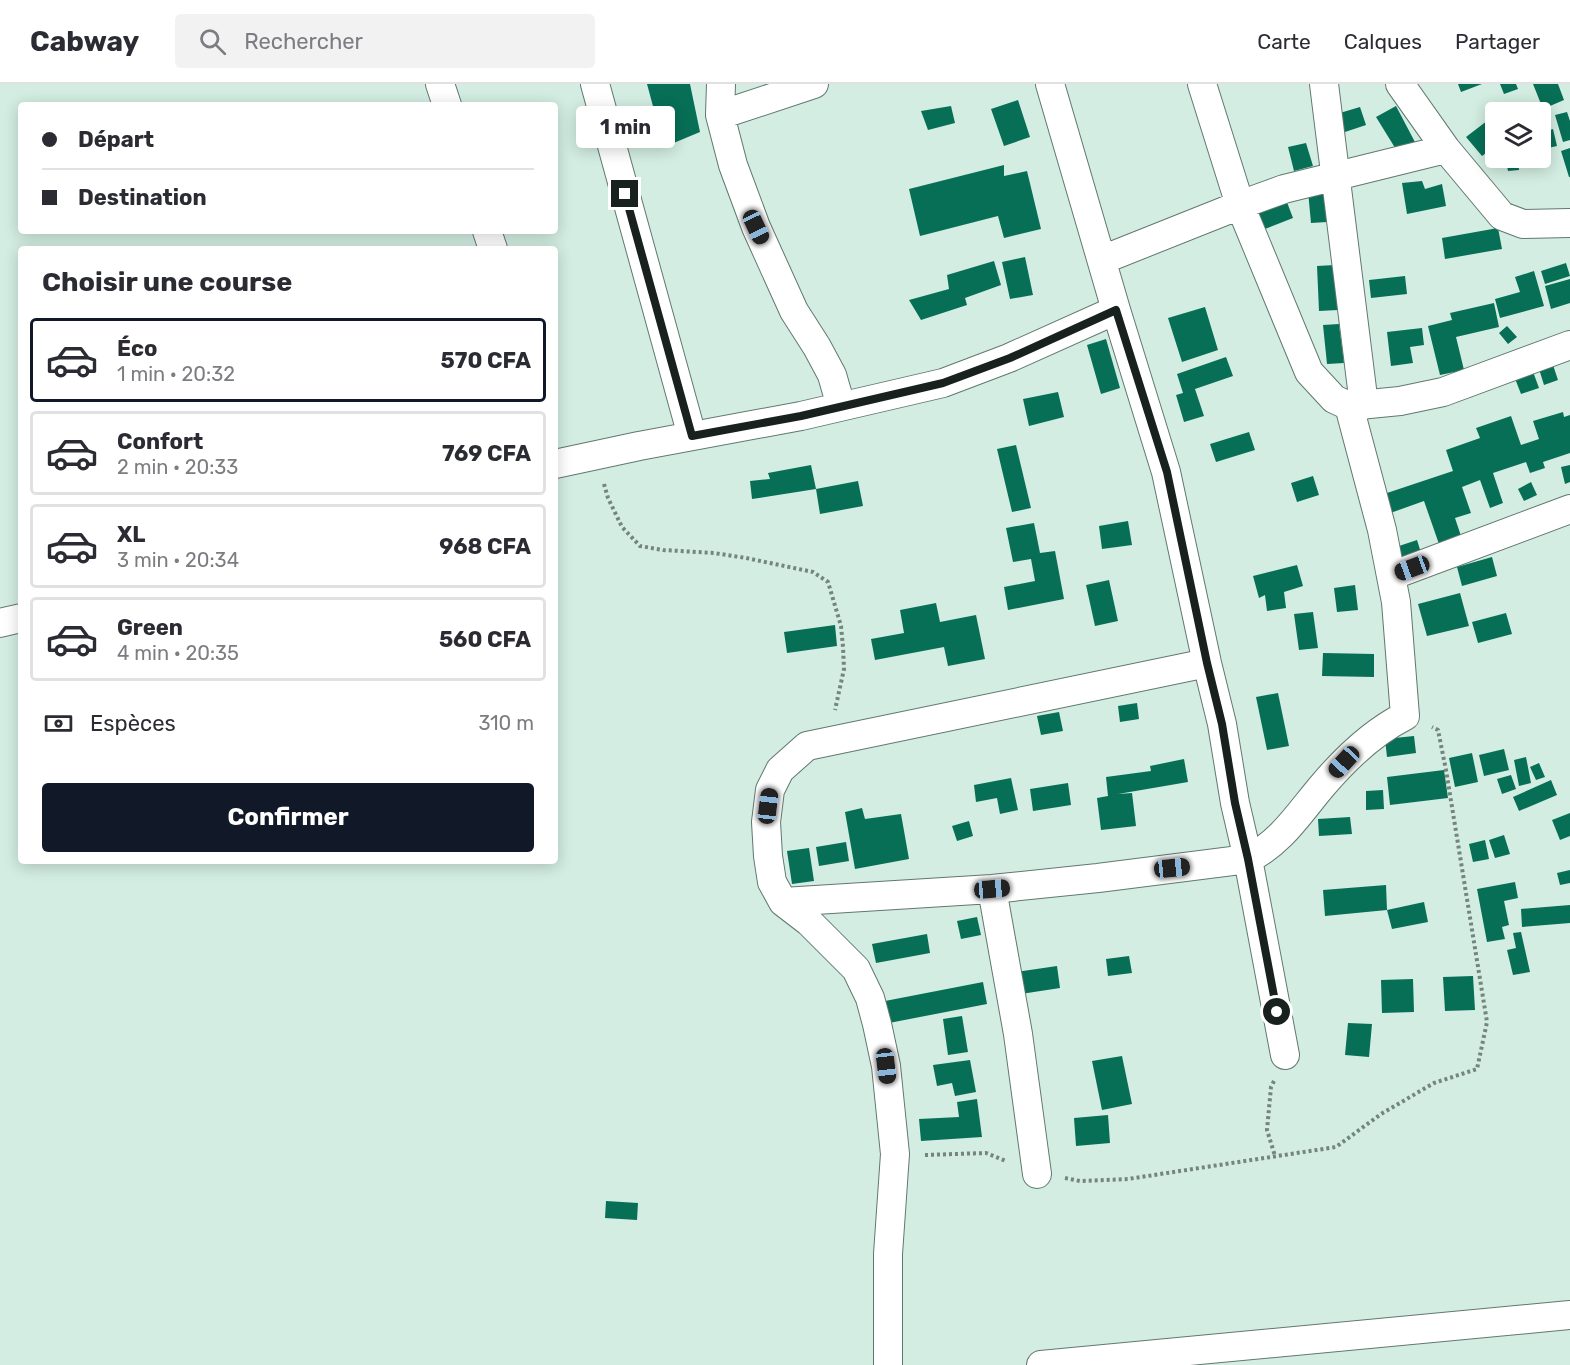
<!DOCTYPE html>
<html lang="fr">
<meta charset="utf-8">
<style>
:root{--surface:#fff;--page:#f2f2f3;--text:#2b2b33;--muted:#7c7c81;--line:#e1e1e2;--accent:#111827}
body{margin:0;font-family:Rubik,sans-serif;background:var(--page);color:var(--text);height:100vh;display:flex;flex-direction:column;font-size:22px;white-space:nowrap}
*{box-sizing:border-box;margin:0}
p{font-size:20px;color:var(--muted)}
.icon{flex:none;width:33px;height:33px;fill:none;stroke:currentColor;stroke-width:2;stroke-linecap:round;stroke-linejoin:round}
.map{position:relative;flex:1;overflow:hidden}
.details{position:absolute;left:18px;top:162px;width:540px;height:618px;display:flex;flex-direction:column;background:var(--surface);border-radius:6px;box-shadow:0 3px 15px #0003}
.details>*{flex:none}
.top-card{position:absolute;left:18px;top:18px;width:540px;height:132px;border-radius:6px;box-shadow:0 3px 15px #0003;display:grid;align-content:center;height:132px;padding:0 24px;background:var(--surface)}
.tools{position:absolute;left:1485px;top:18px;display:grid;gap:12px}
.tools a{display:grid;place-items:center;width:66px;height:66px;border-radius:6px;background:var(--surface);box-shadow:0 3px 15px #0003;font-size:30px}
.end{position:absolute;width:27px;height:27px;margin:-14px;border:8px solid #18211d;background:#fff;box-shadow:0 0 0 3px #fff}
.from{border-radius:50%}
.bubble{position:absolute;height:42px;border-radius:6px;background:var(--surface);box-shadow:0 3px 15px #0003;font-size:20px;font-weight:700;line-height:42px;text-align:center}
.car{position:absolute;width:18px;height:36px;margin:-18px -9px;border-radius:8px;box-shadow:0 0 4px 2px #0007;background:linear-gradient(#222 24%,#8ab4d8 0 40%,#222 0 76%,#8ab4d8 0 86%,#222 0)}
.top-card b{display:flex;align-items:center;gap:21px;height:57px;font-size:22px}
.top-card b+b{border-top:2px solid var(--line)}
.top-card i{width:15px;height:15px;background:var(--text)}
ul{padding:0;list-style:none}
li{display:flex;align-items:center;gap:18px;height:84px;margin:0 12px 9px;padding:0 12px;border:3px solid var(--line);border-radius:6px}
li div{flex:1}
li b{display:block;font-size:22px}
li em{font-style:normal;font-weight:700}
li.active{border-color:var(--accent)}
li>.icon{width:54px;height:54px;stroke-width:1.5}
h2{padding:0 24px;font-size:27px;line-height:72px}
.pay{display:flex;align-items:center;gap:15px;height:66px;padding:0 24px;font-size:22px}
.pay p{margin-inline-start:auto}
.button{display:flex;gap:12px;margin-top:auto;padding:12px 24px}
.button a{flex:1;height:69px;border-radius:6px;background:var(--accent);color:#fff;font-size:24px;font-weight:700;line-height:69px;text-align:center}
header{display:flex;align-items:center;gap:36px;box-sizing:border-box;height:84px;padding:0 30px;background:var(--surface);border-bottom:2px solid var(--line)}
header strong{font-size:28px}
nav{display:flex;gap:33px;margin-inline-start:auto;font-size:21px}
.search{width:420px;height:54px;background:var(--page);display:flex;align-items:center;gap:15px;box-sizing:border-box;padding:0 21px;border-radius:6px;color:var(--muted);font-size:22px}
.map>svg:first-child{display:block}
.building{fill:#076f55}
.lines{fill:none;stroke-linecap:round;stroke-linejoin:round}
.minor-casing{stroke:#61786f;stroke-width:30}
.path{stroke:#73857d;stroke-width:4;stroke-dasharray:3 3;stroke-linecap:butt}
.minor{stroke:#fff;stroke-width:28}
.route{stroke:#18211d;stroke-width:8}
</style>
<header>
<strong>Cabway</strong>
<div class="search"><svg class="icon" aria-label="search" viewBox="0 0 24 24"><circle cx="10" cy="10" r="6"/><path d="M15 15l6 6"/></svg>Rechercher</div>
<nav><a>Carte</a><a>Calques</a><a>Partager</a></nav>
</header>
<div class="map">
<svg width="1570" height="1281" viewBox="0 0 1570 1281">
<rect width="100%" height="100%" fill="#d3ede2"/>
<path class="building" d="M647,0h43l10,48 -36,15z
M1458,0h24l-21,8z
M1500,0h16l2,5 -14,5z
M1533,0h25l6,16 -21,9z
M1018,16l12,37 -26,9 -13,-37z
M951,22l4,17 -27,7 -7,-19z
M1396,22l20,38 -19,7 -21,-34z
M1360,23l6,18 -27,9 -6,-19z
M1567,28l3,9v19l-7,2 -8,-27z
M1496,30v32l-14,10 -16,-19z
M1553,45l4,17 -9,2 -5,-16z
M1306,59l7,23 -19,5 -6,-24z
M1570,64v29h-1l-8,-26z
M1518,75l1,11 -11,1 -2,-10z
M1004,81v11l23,-5 14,58 -37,9 -6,-22 -78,20 -11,-47z
M1422,97l3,8 17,-5 4,22 -39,8 -5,-31z
M1324,106l3,32 -16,1 -3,-32z
M1285,113l8,21 -33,13 -9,-21z
M1498,144l4,21 -57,10 -3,-21z
M1025,173l8,38 -23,4 -8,-37z
M994,177l7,24 -36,13 2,7 -46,15 -12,-20 40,-11 -2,-14z
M1566,179l4,13 -25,8 -4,-13z
M1335,181l3,45 -19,1 -2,-45z
M1534,187l10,35 -44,12 -5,-19 25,-7 -5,-15z
M1405,192l2,18 -36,4 -2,-18z
M1570,195v24l-19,6 -6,-23z
M1494,219l5,24 -43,10 8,33 -24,5 -12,-49 24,-6 -2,-7z
M1205,223l13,43 -36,12 -14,-44z
M1339,240l5,39 -17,1 -4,-39z
M1507,242l10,11 -9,7 -9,-11z
M1422,244l2,17 -14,2 3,16 -22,3 -4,-34z
M1106,255l14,49 -19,6 -14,-49z
M1226,273l7,19 -38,13 9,27 -20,6 -8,-27 7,-2 -6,-19z
M1553,281l5,15 -14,5 -5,-16z
M1532,285l7,19 -18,6 -7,-18z
M1058,308l6,25 -35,9 -6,-27z
M1563,328l1,5 6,-2v38l-27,9 2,6 -15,5 -4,-11 -33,11 10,30 -13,5 -10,-28 -18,7 9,26 -16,5 6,18 -22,8 -15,-43 -42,15 -7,-19 78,-26 -7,-21 34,-12 -4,-10 35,-12 10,29 18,-6 -6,-18z
M1249,348l6,18 -39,12 -6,-18z
M1016,361l15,63 -19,4 -15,-63z
M811,381l5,24 -64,10 -2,-18 20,-2 -2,-6z
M1570,381v17l-5,2 -4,-17z
M1313,392l6,19 -22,7 -6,-19z
M858,397l5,25 -43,8 -4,-25z
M1531,398l6,13 -13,6 -6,-12z
M1128,437l4,24 -30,4 -3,-23z
M1034,439l6,30 15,-2 9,48 -56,11 -4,-23 31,-6 -4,-22 -18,3 -7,-34z
M1417,456l5,16 -19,5 -4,-15z
M1492,473l5,19 -35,10 -5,-19z
M1297,481l6,21 -19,6 2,16 -19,3 -2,-16 -6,3 -6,-22z
M1109,496l9,41 -23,5 -9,-41z
M1355,501l3,25 -21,2 -3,-24z
M1460,509l9,33 -42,10 -9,-32z
M936,519l4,19 36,-7 9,44 -37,7 -4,-19 -69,13 -4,-21 33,-6 -4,-23z
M1313,528l5,36 -19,2 -5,-36z
M1506,529l6,21 -34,9 -6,-21z
M835,541l2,21 -50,7 -3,-21z
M1323,569l51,1v23l-52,-1z
M1278,609l11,53 -22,4 -11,-53z
M1137,619l2,16 -19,3 -2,-16z
M1059,628l4,19 -22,4 -4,-19z
M1414,652l2,17 -29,4 -2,-18z
M1504,665l5,21 -25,6 -5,-21z
M1472,669l6,29 -23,5 -6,-29z
M1526,673l5,26 -12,3 -5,-26z
M1184,675l4,23 -70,12 14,-1 4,33 -35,4 -4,-32 11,-2 -2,-19 45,-6 -1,-5z
M1539,679l6,14 -9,3 -6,-13z
M1444,686l4,28 -58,7 -3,-28z
M1511,691l5,14 -14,5 -5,-15z
M1011,694l7,32 -18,4 -3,-16 -21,4 -2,-17z
M1551,696l6,15 -38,16 -6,-14z
M1068,699l3,22 -38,6 -3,-22z
M1383,706l1,19 -18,1v-19z
M862,724l3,11 36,-5 8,45 -54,10 -10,-57z
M1570,729v23l-10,4 -8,-20z
M1350,733l2,17 -33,2 -1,-17z
M969,737l4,15 -16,5 -5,-15z
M1504,751l6,19 -15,4 -6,-18z
M1485,756l4,19 -16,3 -4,-18z
M846,758l3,19 -30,5 -3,-19z
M809,764l5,33 -22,3 -5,-33z
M1570,786v13l-10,2 -3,-12z
M1515,798l3,16 -14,3 5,24 -7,2 3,12 -18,3 -10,-53z
M1386,801l1,25 37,-8 4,20 -36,7 -5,-19 -62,6 -2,-26z
M1570,821v18l-48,4 -1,-18z
M977,833l4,18 -20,4 -4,-18z
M1521,848l9,40 -17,3 -6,-25 9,-2 -3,-15z
M927,850l3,19 -54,10 -4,-19z
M1129,872l3,17 -24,3 -2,-17z
M1057,882l3,22 -46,7 -4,-22z
M1473,892l2,34 -30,1 -2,-34z
M1413,895l1,33 -32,1 -1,-33z
M983,898l4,22 -98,19 -4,-22z
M962,932l6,36 -20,3 -5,-36z
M1348,939l24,1 -3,33 -24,-2z
M1122,972l10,48 -30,6 -10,-49z
M970,976l6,32 -21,4 -3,-13 -15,3 -4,-21z
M977,1015l5,38 -61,4 -2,-22 40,-2 -2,-15z
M1108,1031l2,28 -34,3 -2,-28z
M606,1117l32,2 -1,17 -32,-2z"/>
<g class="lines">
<g class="minor-casing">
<path id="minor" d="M440,0l7,21
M595,0l97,352
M721,0l-1,31 13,50 23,62 38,84 23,36 15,28 9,31
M1050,0l66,226 50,162 41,191 15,61 13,79 13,56 37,196
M1202,0l38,121 44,-16 162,-40
M1324,0l40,321
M1400,0l46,65 56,67 21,8 47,-1
M720,31l94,-31
M487,147l6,18
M1102,176l138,-55 69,167 25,27 15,7 51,-5 43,-9 127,-47
M555,380l84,-18 162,-30 142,-33 66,-25 107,-48
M1391,492l179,-67
M0,539l21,-5
M992,805l26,145 19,140
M783,818l209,-13 106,-11 150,-19c34,-17 51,-46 75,-74 23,-27 50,-53 82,-69l-9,-114 -14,-72 -33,-124
M888,1281v-111l7,-100 -9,-88 -9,-42 -7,-26 -14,-29 -47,-47 -26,-20 -11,-20 -4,-26 -2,-34 4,-32 10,-20 27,-24 400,-83
M1041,1281l529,-50"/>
</g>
<path class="path" d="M604,400l4,14 14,29 18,19 23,4 51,3 32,5 67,14 15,10 13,44 2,21 1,22 -9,41
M1274,997l-3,6 -4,43 8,26
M925,1071l61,-2 20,8
M1065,1094l15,3 48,-2 208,-32 45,-33 53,-31 43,-14 10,-47 -41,-252 -8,-40 -6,-3"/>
<use href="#minor" class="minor"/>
</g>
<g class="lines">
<path class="route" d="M625,110l67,242 109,-20 142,-33 67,-25 106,-48 51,162 40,191 15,61 13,79 13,56 29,153"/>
</g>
</svg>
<div class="tools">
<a><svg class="icon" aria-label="layers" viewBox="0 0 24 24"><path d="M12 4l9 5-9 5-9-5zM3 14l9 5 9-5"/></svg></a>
</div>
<i class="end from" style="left:1277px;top:928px"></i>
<i class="end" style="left:625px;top:110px"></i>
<div class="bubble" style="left:576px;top:22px;width:99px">1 min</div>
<i class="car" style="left:756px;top:143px;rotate:155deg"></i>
<i class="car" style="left:1412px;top:484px;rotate:250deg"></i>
<i class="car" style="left:1344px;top:678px;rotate:223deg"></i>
<i class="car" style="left:768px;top:722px;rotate:7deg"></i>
<i class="car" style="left:1172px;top:784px;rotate:84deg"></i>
<i class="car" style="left:992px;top:805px;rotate:85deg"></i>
<i class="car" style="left:886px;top:982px;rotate:173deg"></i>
<div class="top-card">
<b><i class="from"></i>Départ</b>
<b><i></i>Destination</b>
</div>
<section class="details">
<h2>Choisir une course</h2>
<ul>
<li class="active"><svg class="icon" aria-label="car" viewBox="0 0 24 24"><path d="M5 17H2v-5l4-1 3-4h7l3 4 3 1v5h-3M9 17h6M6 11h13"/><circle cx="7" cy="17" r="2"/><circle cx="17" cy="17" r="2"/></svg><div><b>Éco</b><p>1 min · 20:32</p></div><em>570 CFA</em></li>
<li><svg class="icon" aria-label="car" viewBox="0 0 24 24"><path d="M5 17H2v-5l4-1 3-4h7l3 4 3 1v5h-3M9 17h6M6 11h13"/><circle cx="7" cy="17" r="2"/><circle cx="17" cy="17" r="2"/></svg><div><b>Confort</b><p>2 min · 20:33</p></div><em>769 CFA</em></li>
<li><svg class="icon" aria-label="car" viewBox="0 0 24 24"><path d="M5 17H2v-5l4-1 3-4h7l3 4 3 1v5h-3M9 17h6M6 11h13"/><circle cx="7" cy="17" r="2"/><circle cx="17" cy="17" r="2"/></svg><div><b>XL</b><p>3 min · 20:34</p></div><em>968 CFA</em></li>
<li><svg class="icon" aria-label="car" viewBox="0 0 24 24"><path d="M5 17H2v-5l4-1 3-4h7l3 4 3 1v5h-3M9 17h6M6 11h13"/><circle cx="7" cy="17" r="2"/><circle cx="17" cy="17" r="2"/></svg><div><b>Green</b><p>4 min · 20:35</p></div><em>560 CFA</em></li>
</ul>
<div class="pay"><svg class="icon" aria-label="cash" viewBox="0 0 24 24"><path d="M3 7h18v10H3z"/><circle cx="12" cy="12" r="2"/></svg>Espèces<p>310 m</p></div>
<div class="button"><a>Confirmer</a></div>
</section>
</div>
